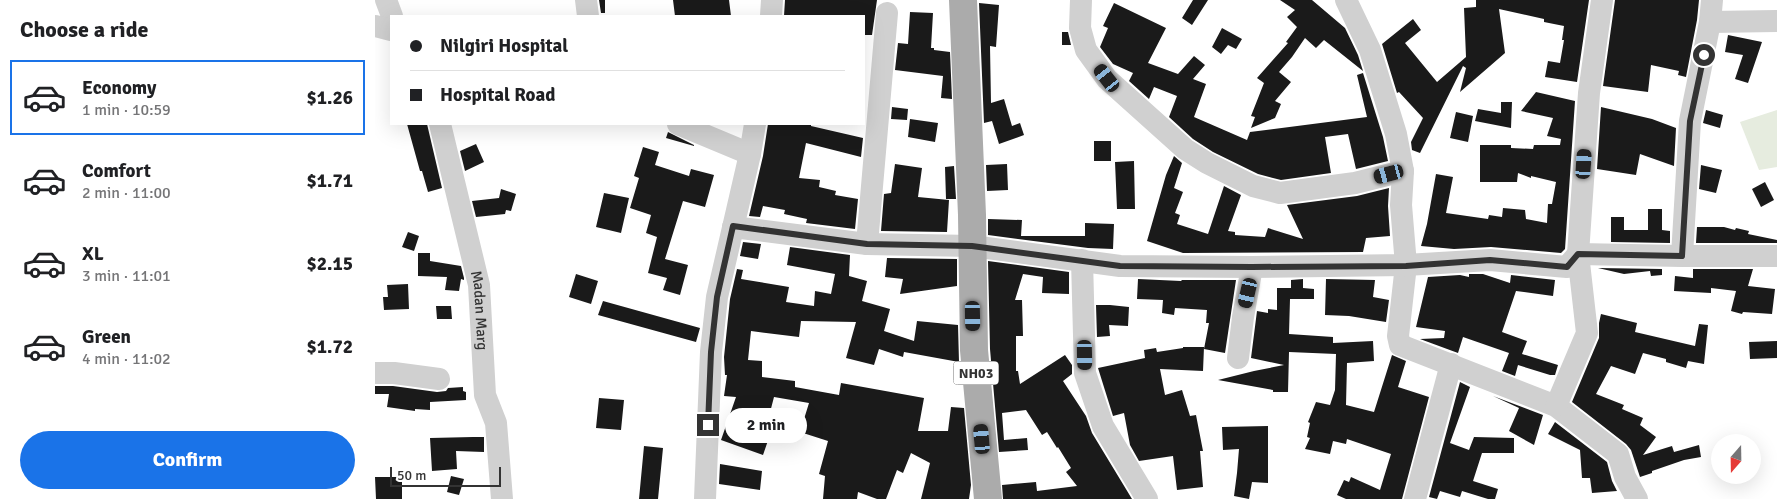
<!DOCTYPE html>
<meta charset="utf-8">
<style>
:root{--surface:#fff;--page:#f6f6f6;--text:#202124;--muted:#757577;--line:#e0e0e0;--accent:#1a73e8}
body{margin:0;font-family:Signika,sans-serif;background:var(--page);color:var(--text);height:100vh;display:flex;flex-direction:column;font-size:19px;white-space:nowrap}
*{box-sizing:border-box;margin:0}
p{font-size:16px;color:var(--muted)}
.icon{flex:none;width:28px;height:28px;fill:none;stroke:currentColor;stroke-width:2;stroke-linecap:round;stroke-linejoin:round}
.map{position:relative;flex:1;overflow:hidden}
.details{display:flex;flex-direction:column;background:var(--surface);width:375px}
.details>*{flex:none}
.hud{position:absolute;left:15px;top:15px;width:475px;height:110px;border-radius:0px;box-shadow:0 5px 20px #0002;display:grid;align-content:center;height:110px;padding:0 20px;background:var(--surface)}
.needle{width:32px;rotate:200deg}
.fabs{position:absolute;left:1336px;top:434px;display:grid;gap:10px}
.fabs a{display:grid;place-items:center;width:50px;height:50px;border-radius:50%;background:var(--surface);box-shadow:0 5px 20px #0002;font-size:25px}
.scale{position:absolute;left:15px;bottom:12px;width:111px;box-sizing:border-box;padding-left:5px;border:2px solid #333;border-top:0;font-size:14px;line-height:18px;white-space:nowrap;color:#333;-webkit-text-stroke:4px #fff;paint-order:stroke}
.end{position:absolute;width:22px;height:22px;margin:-11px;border:6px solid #333;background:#fff;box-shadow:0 0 0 2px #fff}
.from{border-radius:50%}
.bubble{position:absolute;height:35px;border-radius:18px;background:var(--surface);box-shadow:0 5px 20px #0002;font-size:16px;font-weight:700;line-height:35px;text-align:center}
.car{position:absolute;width:15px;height:30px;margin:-15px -8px;border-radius:6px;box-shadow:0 0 4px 1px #0007;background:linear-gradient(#222 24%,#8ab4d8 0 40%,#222 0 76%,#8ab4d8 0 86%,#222 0)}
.hud b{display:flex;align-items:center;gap:18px;height:48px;font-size:19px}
.hud b+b{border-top:1px solid var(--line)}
.hud i{width:12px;height:12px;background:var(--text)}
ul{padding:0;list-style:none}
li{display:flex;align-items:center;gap:15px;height:75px;margin:0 10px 8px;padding:0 10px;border:2px solid transparent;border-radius:0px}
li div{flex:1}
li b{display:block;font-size:19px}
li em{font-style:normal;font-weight:700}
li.active{border-color:var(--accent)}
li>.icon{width:45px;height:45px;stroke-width:1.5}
h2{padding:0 20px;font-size:22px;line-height:60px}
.button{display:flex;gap:10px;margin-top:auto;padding:10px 20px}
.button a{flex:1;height:58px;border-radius:30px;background:var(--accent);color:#fff;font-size:20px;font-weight:700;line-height:58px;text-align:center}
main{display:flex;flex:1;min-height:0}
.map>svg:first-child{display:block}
.green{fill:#e6ecdf}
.building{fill:#1a1a1a}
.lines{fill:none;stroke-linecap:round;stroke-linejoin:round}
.minor{stroke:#d0d0d0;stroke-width:22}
.major{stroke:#ababab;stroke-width:28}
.route{stroke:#333;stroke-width:6}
.labels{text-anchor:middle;stroke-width:5;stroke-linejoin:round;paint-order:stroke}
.shield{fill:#fff;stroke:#707070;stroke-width:1}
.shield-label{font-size:14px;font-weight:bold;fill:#333}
.street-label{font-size:15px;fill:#333;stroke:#fff}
</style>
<main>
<section class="details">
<h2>Choose a ride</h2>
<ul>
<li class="active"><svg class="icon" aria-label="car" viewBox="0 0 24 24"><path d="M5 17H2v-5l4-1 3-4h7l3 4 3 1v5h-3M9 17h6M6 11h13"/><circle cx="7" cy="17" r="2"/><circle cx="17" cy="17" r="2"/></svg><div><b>Economy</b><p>1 min · 10:59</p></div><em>$1.26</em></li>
<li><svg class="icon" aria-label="car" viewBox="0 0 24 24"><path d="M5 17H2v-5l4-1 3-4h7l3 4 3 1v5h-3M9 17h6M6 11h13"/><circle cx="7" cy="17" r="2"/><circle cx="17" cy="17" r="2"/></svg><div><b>Comfort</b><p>2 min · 11:00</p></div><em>$1.71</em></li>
<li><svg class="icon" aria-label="car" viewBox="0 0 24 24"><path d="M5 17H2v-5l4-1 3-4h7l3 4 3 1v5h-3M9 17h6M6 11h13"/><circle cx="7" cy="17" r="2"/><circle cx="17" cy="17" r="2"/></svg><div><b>XL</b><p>3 min · 11:01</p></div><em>$2.15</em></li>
<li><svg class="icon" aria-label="car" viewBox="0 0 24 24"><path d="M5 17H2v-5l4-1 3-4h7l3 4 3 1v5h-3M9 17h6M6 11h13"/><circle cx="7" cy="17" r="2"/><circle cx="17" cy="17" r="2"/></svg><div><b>Green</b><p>4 min · 11:02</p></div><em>$1.72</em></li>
</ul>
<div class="button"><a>Confirm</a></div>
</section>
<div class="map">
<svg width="1402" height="499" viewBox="0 0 1402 499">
<rect width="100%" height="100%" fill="#fff"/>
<path class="green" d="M1402,110v57l-18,3 -19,-48z"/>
<path class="building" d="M224,0h6v13h-4z
M298,0h56l2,16h-56z
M410,0h92l-5,35h-8v-19h-80z
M818,0h15l-16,25 -10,-7z
M905,0h32l33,28 13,27 5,16 -39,-31 -8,8 -11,-10 -13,19 -13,15 12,10 -16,19 6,3 -6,14 -24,10 4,-11 -4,-1 13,-33 -7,-5 31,-35 -2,-1 11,-15 -10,-10 8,-7z
M1101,0h113l-12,82 -32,-5 3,-16 12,2 4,-23h-2l2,-14 -20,-4v-3l-45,-10 6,44 -45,39 6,-24 -3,-2 -43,87 -8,-3 -1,-8 12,-24 -24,-26 -2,1 -15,-49 31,-25 8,11 -16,13 32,39 29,-25 -2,-49 12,-1z
M1240,0h84l-2,20 -11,57 -8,-2 1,-4 -28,-6 -3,27 -45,-6z
M604,3l20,2 -3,42 -6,-1 1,57 13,-4 8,27 8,-3 4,12 -25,9 -7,-23 -8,2z
M739,3l52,25 -18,35 30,11 16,-18 11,9 -12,14 13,5 -12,33 53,23 3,-8 117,-15 -10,-42 6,-2 20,64 5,24 -32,8 -8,-35 -23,3 6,36 -50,7 -23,-6 -45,-22 -20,-13 -24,-22 8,-21 -23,-9 -5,12 -20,-18 4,-8 -20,-9 -13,-17 8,-19 -5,-2z
M535,12l23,1 -2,35h3v2l16,2 2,47 -11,-1 2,-22 -48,-6 3,-27 10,1z
M847,28l20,11 -6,10 -8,-4 -7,9 -9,-7z
M687,32h6l3,13h-9z
M1353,35l34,7 -14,41 -13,-4 8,-24 -18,-3z
M1161,92l39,9 -10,148 -4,4 -70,-6 -37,2 -33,-3 6,-22 9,-50 17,3 -7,36 42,6 1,-4 13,2 1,-9 22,2 1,9 21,4 1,-19h4l4,-22 -25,-6v2l-13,-5 -1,9h-37v-37h31v3l22,1 1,-4h26l1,-6 -14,-3 6,-18 -32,-7z
M1126,102h11l-1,26 -36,-7 3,-12 23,4z
M517,107l16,2 -1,11 -16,-1z
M1226,107l51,12 24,9 -2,38 -34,-12 -4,21 -39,-6z
M1331,110l17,5 -3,13 -17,-5z
M1081,112l17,4 -5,26 -18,-4z
M535,119l28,4 -3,19 -27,-5z
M32,124h20l15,64 -14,4 -6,-21h-2z
M393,124h43v2l52,12 -2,19 -55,-14 -7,35 21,2 -1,7 17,4 -1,4 23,4 -3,30 -49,-6 1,-4 -23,-5 1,-4 -22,-4 -3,11 -11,-1 14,-60z
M293,132l26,13v1l-28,-8z
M719,141h17v20h-17z
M101,144l8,18 -19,9 -5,-20z
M268,147l16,5 -4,13 34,11 2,-7 23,6 -9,32 -22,-6 -18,58 23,6 -8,30 -17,-5 4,-12 -19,-5 9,-36 -11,-4 5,-18 -21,-7 9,-30 -5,-2z
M799,156l8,7 -8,25 9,4 -8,21 5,2 -3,9 31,10 16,-48 17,9 -13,36 7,1v3l30,2 3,-9 35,11 -16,-34 70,-9 32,-8 -1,18 2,30 -24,2 -3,14 -180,1 -36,-12 19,-66z
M759,161l1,48h-18l-2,-47z
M520,164l27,4 -4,29 31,3 -2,32 -66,-1 3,-37 7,-1z
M632,164l1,26 -21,1 -1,-26z
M1326,165l21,5 -6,23 -17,-4z
M579,166l2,33h-10l-1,-32z
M1390,182l9,18 -13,7 -9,-18z
M126,189l15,5 -5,17 -5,-1 -1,4 -29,3 -4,-16 27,-3z
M229,193l25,5 -8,35 -25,-6z
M1273,209h14v21l8,1v12l-59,-1v-25h13v13h24z
M613,219l34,1 -1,16h64v-13l29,1 -1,25 -25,-1 -100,-13z
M1322,227h27l11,3 1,-2 13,3 -1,3 29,6v3h-81z
M33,232l11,4 -5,15 -12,-4z
M368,242l18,2 -3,15 -18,-3z
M415,247l60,8 -1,21 18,5 -5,20 28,8 -6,22 30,10 3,-20 41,4 1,37 -55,-10 -1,5 -24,-8 -5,16 -28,-7 10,-36 -55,-1 -2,16 -48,-6 -3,29 14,1v16l33,4v6l44,8 2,-12 83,15 -6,33h30l3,-24 13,1 7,77 -2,14h-48l9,-36 -19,-10 -8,20 -6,-3 -11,29h-9l-19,-7 -1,7h-34l2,-23 -6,-2 9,-33 -28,-9 9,-29 -35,-6 -7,27 6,2 -10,29 -42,-15 15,-43 -12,-1 3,-21h-2l-1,-18 6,-58 7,-30 6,1 -2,9 48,8 -3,15 28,4 1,-15 16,3 4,-20 -48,-9z
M43,253h12v8l31,5 3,12v2l-3,-1 -2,12 -14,-1 2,-13 -29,-1z
M512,258l70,1v27l-57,8 3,-15 -18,-2z
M613,261l81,11v22l-27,-1 1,-16 -20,-3 -8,26h7l1,36h-7v35h2l2,13 45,-29 7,10v9l-9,7 23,35 6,17 40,66h-129l-1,-14 34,-3 1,9 40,-5 -11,-14 5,-4 -13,-21 -1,1 -10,-16 -5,3 -16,-25 -24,3 2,27 23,-2 1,12 -29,2 -9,-103z
M1223,268l64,1v6l-11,1 -1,-5 -26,3z
M1318,269h60l-5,17 27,3 -3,25 -29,-2 -1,2 -11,-3 5,-20 -25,-3v5l-37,-2 1,-15 18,2z
M201,274l22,7 -7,23 -22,-7z
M1094,274h14l27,9 1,-8 44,5 -2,16 -37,-5 -14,41 25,9 -5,13 36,11 -3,10h-5l-32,-10 -3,11 -13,-5 7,-18 -46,-16 -5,16 -38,-14 24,-1 1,-7 -29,-4 12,-50 32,-2 9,2z
M763,279l43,2 1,-1h54l-11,73 -21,-4 5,-26h-3l1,-13 -32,-2 -1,7 -12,-2 1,-13 -26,-1z
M928,279v9l11,1v10h-24l-1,35 44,3v6l40,-2 1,20 -27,2 -1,42 28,7 18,-57 14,6 -8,26 31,10 -27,102h-56l-9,-4 7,-15 5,2 2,-5 29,13 11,-36 -44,-15 -1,5 -13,-3 -3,13 -25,-5 5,-11 -3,-1 3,-14 -2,-1 8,-20 14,3 5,-15 1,-36 -47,-2 -1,40h-15v-2l-55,-10 36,-9 30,-6 -33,-7 6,-47 11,2v-4l9,1v-22h14v-8z
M951,279l49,1 -2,17 16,3 -3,22 -37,-6 -24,-1z
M33,284l1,25 -25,1 -1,-13h5l-1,-12z
M228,301l97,27 -4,14 -98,-27z
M721,305h14l19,2 -1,19 -19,-1 1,11 -13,1z
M61,306h15l1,13h-15z
M1226,314l36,9 -2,9 60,14 4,-22 9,1 -4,39 -16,-3 -2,7 -20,-6v-3l-23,-6 -8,21 -24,-8 -15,28 28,11 -2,4 21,9 -3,7 16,12 -13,18 29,-9 2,6 25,-7 2,12 -17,3 -32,11v2l-12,4 -9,-27 -5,-6 -54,-42 27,-64v-15z
M1402,341v17l-27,1 -1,-17z
M808,347h21l-1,24 -43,-2 5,26 17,-5 8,26 6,-1 7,36h-3l3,36 -26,3 -4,-34 -34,5 -9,-16 -6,-32 -11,3 -15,-48 47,-10 -1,-8 12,-2 1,4 26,-4z
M1085,382l10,5 -20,56 19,7 5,-13 40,1v15h-32l-9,28 25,8 -3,10h-7l-26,-8 -2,6 -20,-6 -3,8 -8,-2z
M0,386h18l44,6 9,-1 2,-3 15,-1v4l3,1v8l-36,2v8l-15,-1v2l-28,-4 2,-13h-14z
M1118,396l50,19 -9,30 -25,-14 10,-23z
M224,398l25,2 -3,30 -25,-2z
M1180,422l52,40 5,19 5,10 -25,2 -2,-15h-8l-2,-28 -32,-16z
M893,426v57l-16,-1 -3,17 -15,-3 3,-23 2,-24 -16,1 -1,-23z
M98,437h11v15l-28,-1 1,18 -25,2 -2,-33z
M269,446l19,2 -5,51h-19z
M345,464l42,7 -2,19 -41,-6z
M76,476l13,3 -5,16 -12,-3z
M0,477h27v22h-26z"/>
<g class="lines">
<g class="minor">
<path d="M11,0l6,16"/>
<path d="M211,0l2,16"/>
<path d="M706,0l-1,28 6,22 21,29 78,70 22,14 46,23 27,7 75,-10 48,-12"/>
<path d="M971,0l24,50 26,84 7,37 -2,34 5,60 -8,71 2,9 156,61 62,48 7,23 12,22"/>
<path d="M1337,0l-2,22 67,-1"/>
<path d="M396,16l1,-16"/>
<path d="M0,26l16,4"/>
<path id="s1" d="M65,124l39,161 6,110 11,28 6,76"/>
<path d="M303,124l72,30"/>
<path d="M358,227l134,17 105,2 148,20 132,1 154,-2 84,-5 77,7 11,-13 104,2h95"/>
<path d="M492,244l20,-231"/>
<path d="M1307,256l8,-135 20,-99"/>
<path d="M707,260l3,113 18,53 44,73"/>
<path d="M863,358l5,-41 9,-50"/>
<path d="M0,373h19l45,6"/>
<path d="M1181,406l31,-73 -9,-79 11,-161 13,-93"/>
<path d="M330,499l6,-147 6,-55 33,-143 5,-30"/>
<path d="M1040,499l36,-135"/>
</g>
<path class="major" d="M588,0l9,215 2,135 14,149"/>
</g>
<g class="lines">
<path class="route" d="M333,425l3,-73 6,-55 16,-71 134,18 105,2 148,20 132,1 154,-1 84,-6 77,7 11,-13 104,2 8,-135 14,-66"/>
</g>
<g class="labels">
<rect class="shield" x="578.5" y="361.5" width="45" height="23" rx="4"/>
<g class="shield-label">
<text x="601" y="378">NH03</text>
</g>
<g class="street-label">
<text dy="5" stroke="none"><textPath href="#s1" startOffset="191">Madan Marg</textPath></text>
</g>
</g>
</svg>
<div class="fabs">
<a><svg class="needle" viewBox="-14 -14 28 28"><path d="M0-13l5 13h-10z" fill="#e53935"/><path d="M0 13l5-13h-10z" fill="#757577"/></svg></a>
</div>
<div class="scale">50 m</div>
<i class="end from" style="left:1329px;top:55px"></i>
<i class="end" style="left:333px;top:425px"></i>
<div class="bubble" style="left:350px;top:408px;width:82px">2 min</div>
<i class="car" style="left:732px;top:78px;rotate:322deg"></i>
<i class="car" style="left:1209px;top:164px;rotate:4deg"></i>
<i class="car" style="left:1014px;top:174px;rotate:255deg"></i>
<i class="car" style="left:873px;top:293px;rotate:193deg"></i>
<i class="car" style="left:598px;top:316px;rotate:179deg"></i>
<i class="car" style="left:710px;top:355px;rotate:179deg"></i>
<i class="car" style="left:607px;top:439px;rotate:355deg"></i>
<div class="hud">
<b><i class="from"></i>Nilgiri Hospital</b>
<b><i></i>Hospital Road</b>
</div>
</div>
</main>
